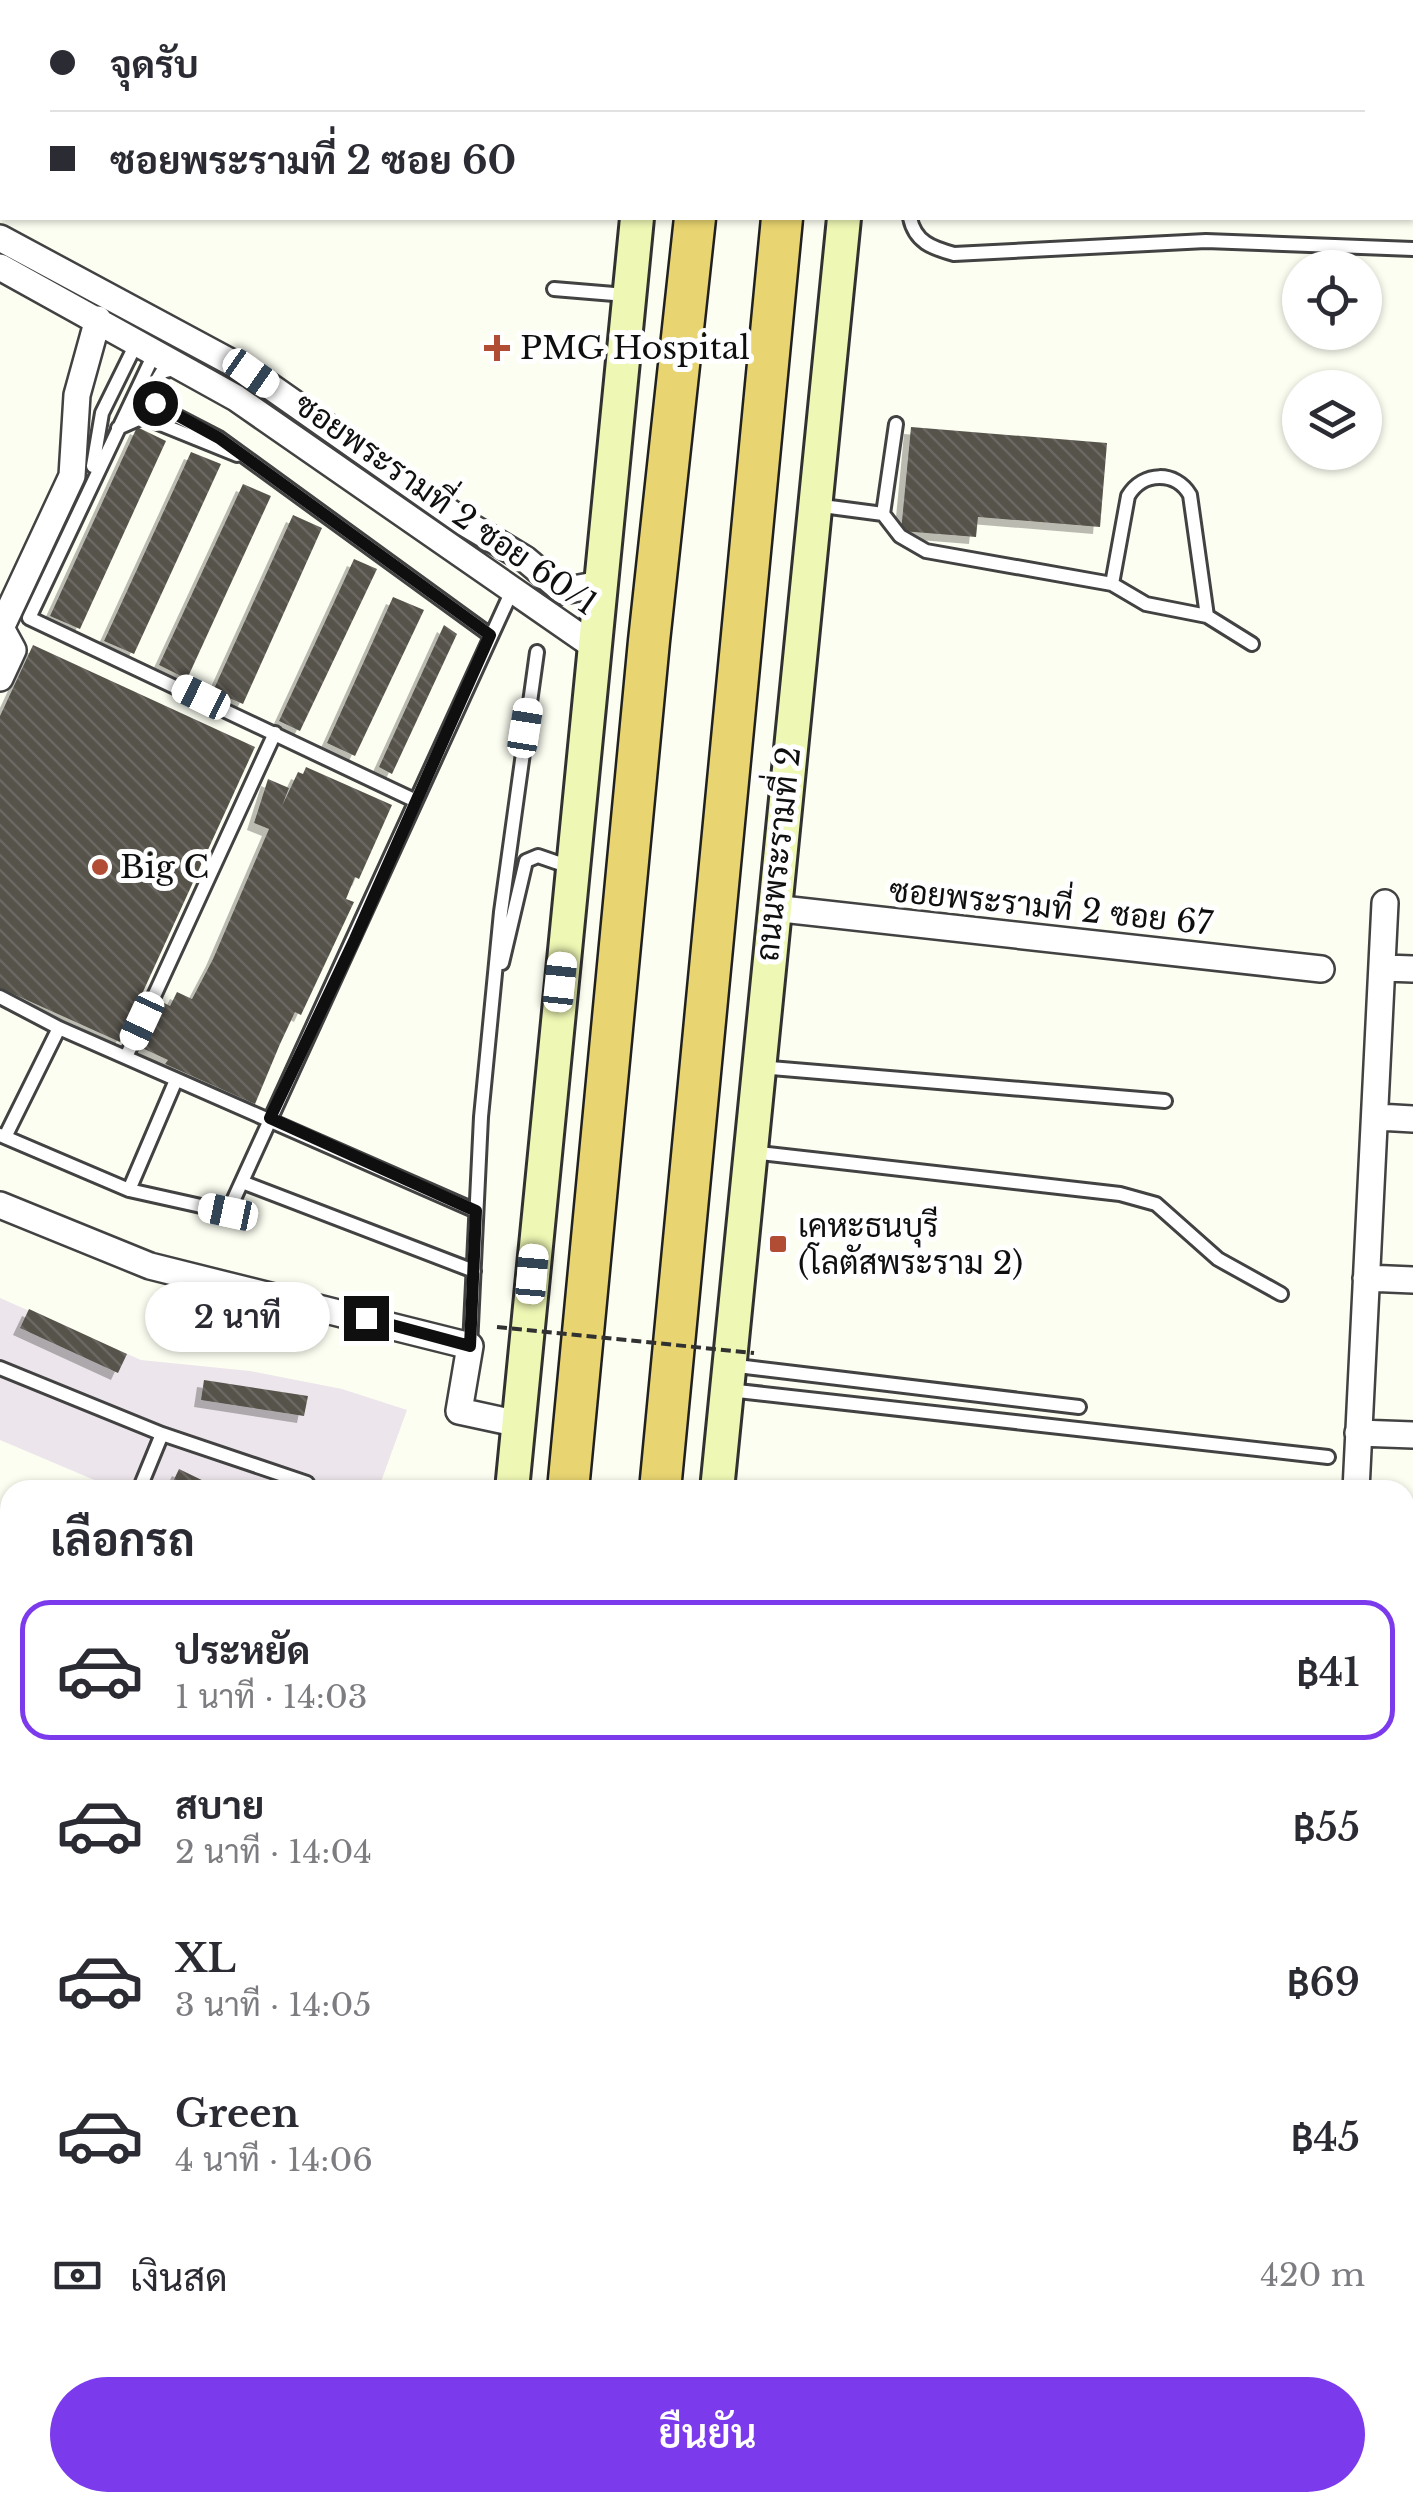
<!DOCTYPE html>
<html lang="th">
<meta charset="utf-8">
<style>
:root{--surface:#fff;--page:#f2f2f3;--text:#2b2b33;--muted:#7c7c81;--line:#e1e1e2;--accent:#7c3aed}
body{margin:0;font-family:"Libre Baskerville",Sarabun,serif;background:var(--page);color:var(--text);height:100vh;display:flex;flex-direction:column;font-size:38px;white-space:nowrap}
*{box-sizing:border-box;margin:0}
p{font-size:32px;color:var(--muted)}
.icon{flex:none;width:55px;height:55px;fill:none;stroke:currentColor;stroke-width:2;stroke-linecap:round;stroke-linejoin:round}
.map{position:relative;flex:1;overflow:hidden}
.panel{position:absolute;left:0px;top:1480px;width:1415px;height:1032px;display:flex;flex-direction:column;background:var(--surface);border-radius:30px 30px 0 0;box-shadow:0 2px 8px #0004}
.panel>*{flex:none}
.hud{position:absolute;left:0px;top:0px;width:1415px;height:220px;box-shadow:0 2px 8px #0004;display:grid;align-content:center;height:220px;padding:0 50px;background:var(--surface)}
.controls{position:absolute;left:1282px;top:250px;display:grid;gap:20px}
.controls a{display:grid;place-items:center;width:100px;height:100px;border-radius:50%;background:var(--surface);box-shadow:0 2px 8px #0004;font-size:50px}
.end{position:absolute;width:45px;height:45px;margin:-22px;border:12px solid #0f0f0f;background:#fff;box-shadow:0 0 0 5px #fff}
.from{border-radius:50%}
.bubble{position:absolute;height:70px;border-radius:35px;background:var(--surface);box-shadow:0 2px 8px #0004;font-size:32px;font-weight:600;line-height:70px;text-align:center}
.car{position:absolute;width:30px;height:60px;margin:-30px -15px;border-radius:12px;box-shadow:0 0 8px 2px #0007;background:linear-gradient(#fff 24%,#345 0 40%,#fff 0 76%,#345 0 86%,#fff 0)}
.hud b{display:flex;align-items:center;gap:35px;height:95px;font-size:38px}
.hud b+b{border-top:2px solid var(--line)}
.hud i{width:25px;height:25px;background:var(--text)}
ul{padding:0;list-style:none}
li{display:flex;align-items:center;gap:30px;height:140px;margin:0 20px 15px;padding:0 30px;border:5px solid transparent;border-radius:30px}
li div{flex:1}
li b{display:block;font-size:38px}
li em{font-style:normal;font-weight:600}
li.current{border-color:var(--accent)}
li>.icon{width:90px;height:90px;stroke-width:1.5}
h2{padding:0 50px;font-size:45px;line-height:120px}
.pay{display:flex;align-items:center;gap:25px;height:110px;padding:0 50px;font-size:38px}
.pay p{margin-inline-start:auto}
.cta{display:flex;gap:20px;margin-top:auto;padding:20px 50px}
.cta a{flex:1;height:115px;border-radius:60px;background:var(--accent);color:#fff;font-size:40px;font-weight:600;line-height:115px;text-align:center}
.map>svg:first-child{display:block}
.industrial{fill:#ece5eb}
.forest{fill:url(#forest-firs)}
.building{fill:url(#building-back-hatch);filter:url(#shadow)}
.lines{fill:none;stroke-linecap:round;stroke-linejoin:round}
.service-casing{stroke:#424242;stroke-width:18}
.minor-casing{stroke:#424242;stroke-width:30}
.tertiary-casing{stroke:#424242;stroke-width:35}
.secondary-casing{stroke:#313131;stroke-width:38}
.trunk-casing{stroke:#202020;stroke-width:45}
.service{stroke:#fff;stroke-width:12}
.minor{stroke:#fff;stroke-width:25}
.tertiary{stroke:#fff;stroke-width:30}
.secondary{stroke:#eff7b4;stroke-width:32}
.trunk{stroke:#e8d470;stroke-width:40}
.path-bridge{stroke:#313131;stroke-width:4;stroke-dasharray:10 5;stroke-linecap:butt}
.route{stroke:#0f0f0f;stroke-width:12}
.poi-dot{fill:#b14c35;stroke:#fff;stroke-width:4}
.labels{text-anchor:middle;stroke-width:10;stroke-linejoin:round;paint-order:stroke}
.poi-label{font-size:32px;fill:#0f0f0f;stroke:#fff;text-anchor:start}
.street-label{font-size:32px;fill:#0f0f0f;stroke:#fff}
</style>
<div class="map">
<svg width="1413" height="2511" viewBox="0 0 1413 2511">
<defs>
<pattern id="forest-firs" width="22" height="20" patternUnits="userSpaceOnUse" patternTransform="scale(2.5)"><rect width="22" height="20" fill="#abd4a0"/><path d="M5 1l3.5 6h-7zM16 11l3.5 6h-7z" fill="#92b589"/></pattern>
<pattern id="building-back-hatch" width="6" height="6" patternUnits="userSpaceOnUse" patternTransform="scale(2.5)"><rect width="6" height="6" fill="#57534c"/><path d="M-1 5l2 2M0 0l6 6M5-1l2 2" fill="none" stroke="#6a6761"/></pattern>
<filter id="shadow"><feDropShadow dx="-7" dy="7" stdDeviation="0" flood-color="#0004"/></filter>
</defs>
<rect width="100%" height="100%" fill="#fdfef2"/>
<path class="industrial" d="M0,1298l141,62 109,11 92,18 65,21 -29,80h-260l-118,-50z"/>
<path class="forest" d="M0,1681l10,4v91l-10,27z"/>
<path class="building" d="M137,427l29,14 -86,188 -30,-13z
M911,427l196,16 -7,84 -122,-10 -2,20 -75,-6z
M191,452l30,12 -87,190 -30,-13z
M243,484l28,12 -84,183 -28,-14z
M293,515l29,13 -79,176 -30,-13z
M354,559l23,10 -77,162 -21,-10z
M393,597l31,13 -69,146 -28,-13z
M444,625l13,9 -65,140 -13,-7z
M33,645l222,102 -135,295 -120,-54v-272z
M306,767l86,38 -33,74 -4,-2 -9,22 8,3 -53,113 -6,-3 -15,32 -25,60 -90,-40 3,-4 -28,-13 22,-45 8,4 7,-14 15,7 21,-40 56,-130 -15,-6 14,-44 21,9 -7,18 16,-34 5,2z
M29,1309l98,45 -9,19 -98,-45z
M204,1380l104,16 -4,20 -103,-16z
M179,1469l31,15 -3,6h-38z"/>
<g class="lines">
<g class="service-casing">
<path id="service" d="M187,2v-2
M870,2h54
M1412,3h1
M0,66h2
M910,218c5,24 22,30 44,36l252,-13 207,8
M554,289l72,6
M155,352l-126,266 387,183
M178,368l-16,4 -11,18 8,17 60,31 271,197
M118,428l25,-11 94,38
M93,466l9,-53 35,-71
M815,505l68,9 17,22 26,15 186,33 34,20 61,12 45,28
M883,514l13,-90
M1112,584l16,-88c15,-25 48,-25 62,-1l17,121
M502,963l24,-102 12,-5 32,11
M0,997l59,31 417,183
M126,1057l149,-324
M759,1067l406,34
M0,1135l129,55 99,22 283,-619
M5,1137l54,-109
M751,1152l369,42 36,10 62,55 63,35
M242,1182l232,89
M129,1190l47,-110
M470,1346l11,-229 20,-205 36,-260
M729,1365l350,42
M0,1368l162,66 145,49
M729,1390l599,67
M139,1490l23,-56
M1405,2274l7,-33"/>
</g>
<g class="minor-casing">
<path id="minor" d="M0,238l251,135 214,150 60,36 38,32 37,-7
M0,267l236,131 359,249
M0,678l13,-28 -12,-22 71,-152 5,-81 21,-76
M773,908l548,61
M1385,968l28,1
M1378,1117l35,2
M0,1205l150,61 320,80 -11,65 60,13
M1366,1278l47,2
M1358,1433l55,2
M1356,1490l29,-587
M0,1568l10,3
M1405,1581h8
M1405,1740h8
M0,1862l10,-27
M1405,1883h8
M0,2076l10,4
M0,2300l10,-35
M0,2358l10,3
M1092,2502v9
M88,2511l3,-9
M246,2511l2,-9
M346,2511l1,-9"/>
</g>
<g class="tertiary-casing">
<path id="tertiary" d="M1405,1963l8,2"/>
</g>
<g class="secondary-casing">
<path id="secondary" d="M659,2v-2
M867,2l1,-2
M512,1490l125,-1272
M717,1490l127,-1272
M412,2511l1,-9
M608,2511l1,-9"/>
</g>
<g class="trunk-casing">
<path id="trunk" d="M717,2v-2
M806,2l1,-2
M568,1490l81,-849 46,-423
M660,1490l122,-1272
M466,2511l1,-9
M547,2511l1,-9"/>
</g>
<use href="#service" class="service"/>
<use href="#minor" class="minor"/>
<use href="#tertiary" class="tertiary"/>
<use href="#secondary" class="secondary"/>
<use href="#trunk" class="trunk"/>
<path class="path-bridge" d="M497,1327l257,26"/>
</g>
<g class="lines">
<path class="route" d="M155,403l64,35 271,197 -135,304 -85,179 206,93 -6,135 -104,-28"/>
</g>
<g class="poi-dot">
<path d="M492 333h10v10h10v10h-10v10h-10v-10h-10v-10h10z"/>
<circle cx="100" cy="867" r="10"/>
<rect x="768" y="1234" width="20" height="20" rx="5"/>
</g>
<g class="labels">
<g class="poi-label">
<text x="520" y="359">PMG Hospital</text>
<text x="120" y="878">Big C</text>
<text x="798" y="1237">เคหะธนบุรี<tspan x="798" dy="37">(โลตัสพระราม 2)</tspan></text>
</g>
<g class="street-label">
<text transform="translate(446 504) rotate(35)" y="11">ซอยพระรามที่ 2 ซอย 60/1</text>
<text transform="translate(778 854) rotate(-84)" y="11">ถนนพระรามที่ 2</text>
<text transform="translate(1051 907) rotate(6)" y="11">ซอยพระรามที่ 2 ซอย 67</text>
</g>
</g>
</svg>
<div class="controls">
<a><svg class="icon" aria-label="locate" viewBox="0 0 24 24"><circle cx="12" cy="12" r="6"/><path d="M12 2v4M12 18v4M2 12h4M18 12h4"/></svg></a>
<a><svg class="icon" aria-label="layers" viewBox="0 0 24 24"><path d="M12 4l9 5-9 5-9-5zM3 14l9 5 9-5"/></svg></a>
</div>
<i class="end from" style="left:155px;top:403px"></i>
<i class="end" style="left:366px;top:1318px"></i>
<div class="bubble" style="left:145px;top:1282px;width:185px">2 นาที</div>
<i class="car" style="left:251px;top:373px;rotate:125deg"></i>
<i class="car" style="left:201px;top:697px;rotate:296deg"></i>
<i class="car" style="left:525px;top:728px;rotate:9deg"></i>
<i class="car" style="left:560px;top:982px;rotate:6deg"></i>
<i class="car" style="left:142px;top:1021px;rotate:205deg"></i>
<i class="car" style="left:228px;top:1212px;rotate:282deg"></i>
<i class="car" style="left:532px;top:1274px;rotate:5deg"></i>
<div class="hud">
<b><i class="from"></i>จุดรับ</b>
<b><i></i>ซอยพระรามที่ 2 ซอย 60</b>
</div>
<section class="panel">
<h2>เลือกรถ</h2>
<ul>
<li class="current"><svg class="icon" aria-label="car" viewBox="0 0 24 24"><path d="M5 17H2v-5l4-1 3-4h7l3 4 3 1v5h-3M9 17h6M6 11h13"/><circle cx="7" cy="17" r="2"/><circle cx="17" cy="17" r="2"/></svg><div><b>ประหยัด</b><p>1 นาที · 14:03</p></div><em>฿41</em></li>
<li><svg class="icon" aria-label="car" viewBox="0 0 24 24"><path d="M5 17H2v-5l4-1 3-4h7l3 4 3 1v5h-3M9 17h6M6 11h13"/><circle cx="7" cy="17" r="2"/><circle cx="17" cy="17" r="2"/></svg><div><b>สบาย</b><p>2 นาที · 14:04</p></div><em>฿55</em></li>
<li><svg class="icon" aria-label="car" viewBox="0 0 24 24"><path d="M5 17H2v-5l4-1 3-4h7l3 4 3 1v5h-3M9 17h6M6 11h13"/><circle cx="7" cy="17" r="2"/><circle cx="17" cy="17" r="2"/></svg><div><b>XL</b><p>3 นาที · 14:05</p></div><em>฿69</em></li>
<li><svg class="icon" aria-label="car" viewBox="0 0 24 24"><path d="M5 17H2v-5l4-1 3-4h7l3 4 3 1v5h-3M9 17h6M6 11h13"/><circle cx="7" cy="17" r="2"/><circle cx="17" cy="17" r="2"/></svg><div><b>Green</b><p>4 นาที · 14:06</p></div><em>฿45</em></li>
</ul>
<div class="pay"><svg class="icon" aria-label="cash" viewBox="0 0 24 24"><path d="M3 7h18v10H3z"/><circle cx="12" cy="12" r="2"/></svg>เงินสด<p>420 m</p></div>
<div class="cta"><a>ยืนยัน</a></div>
</section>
</div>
